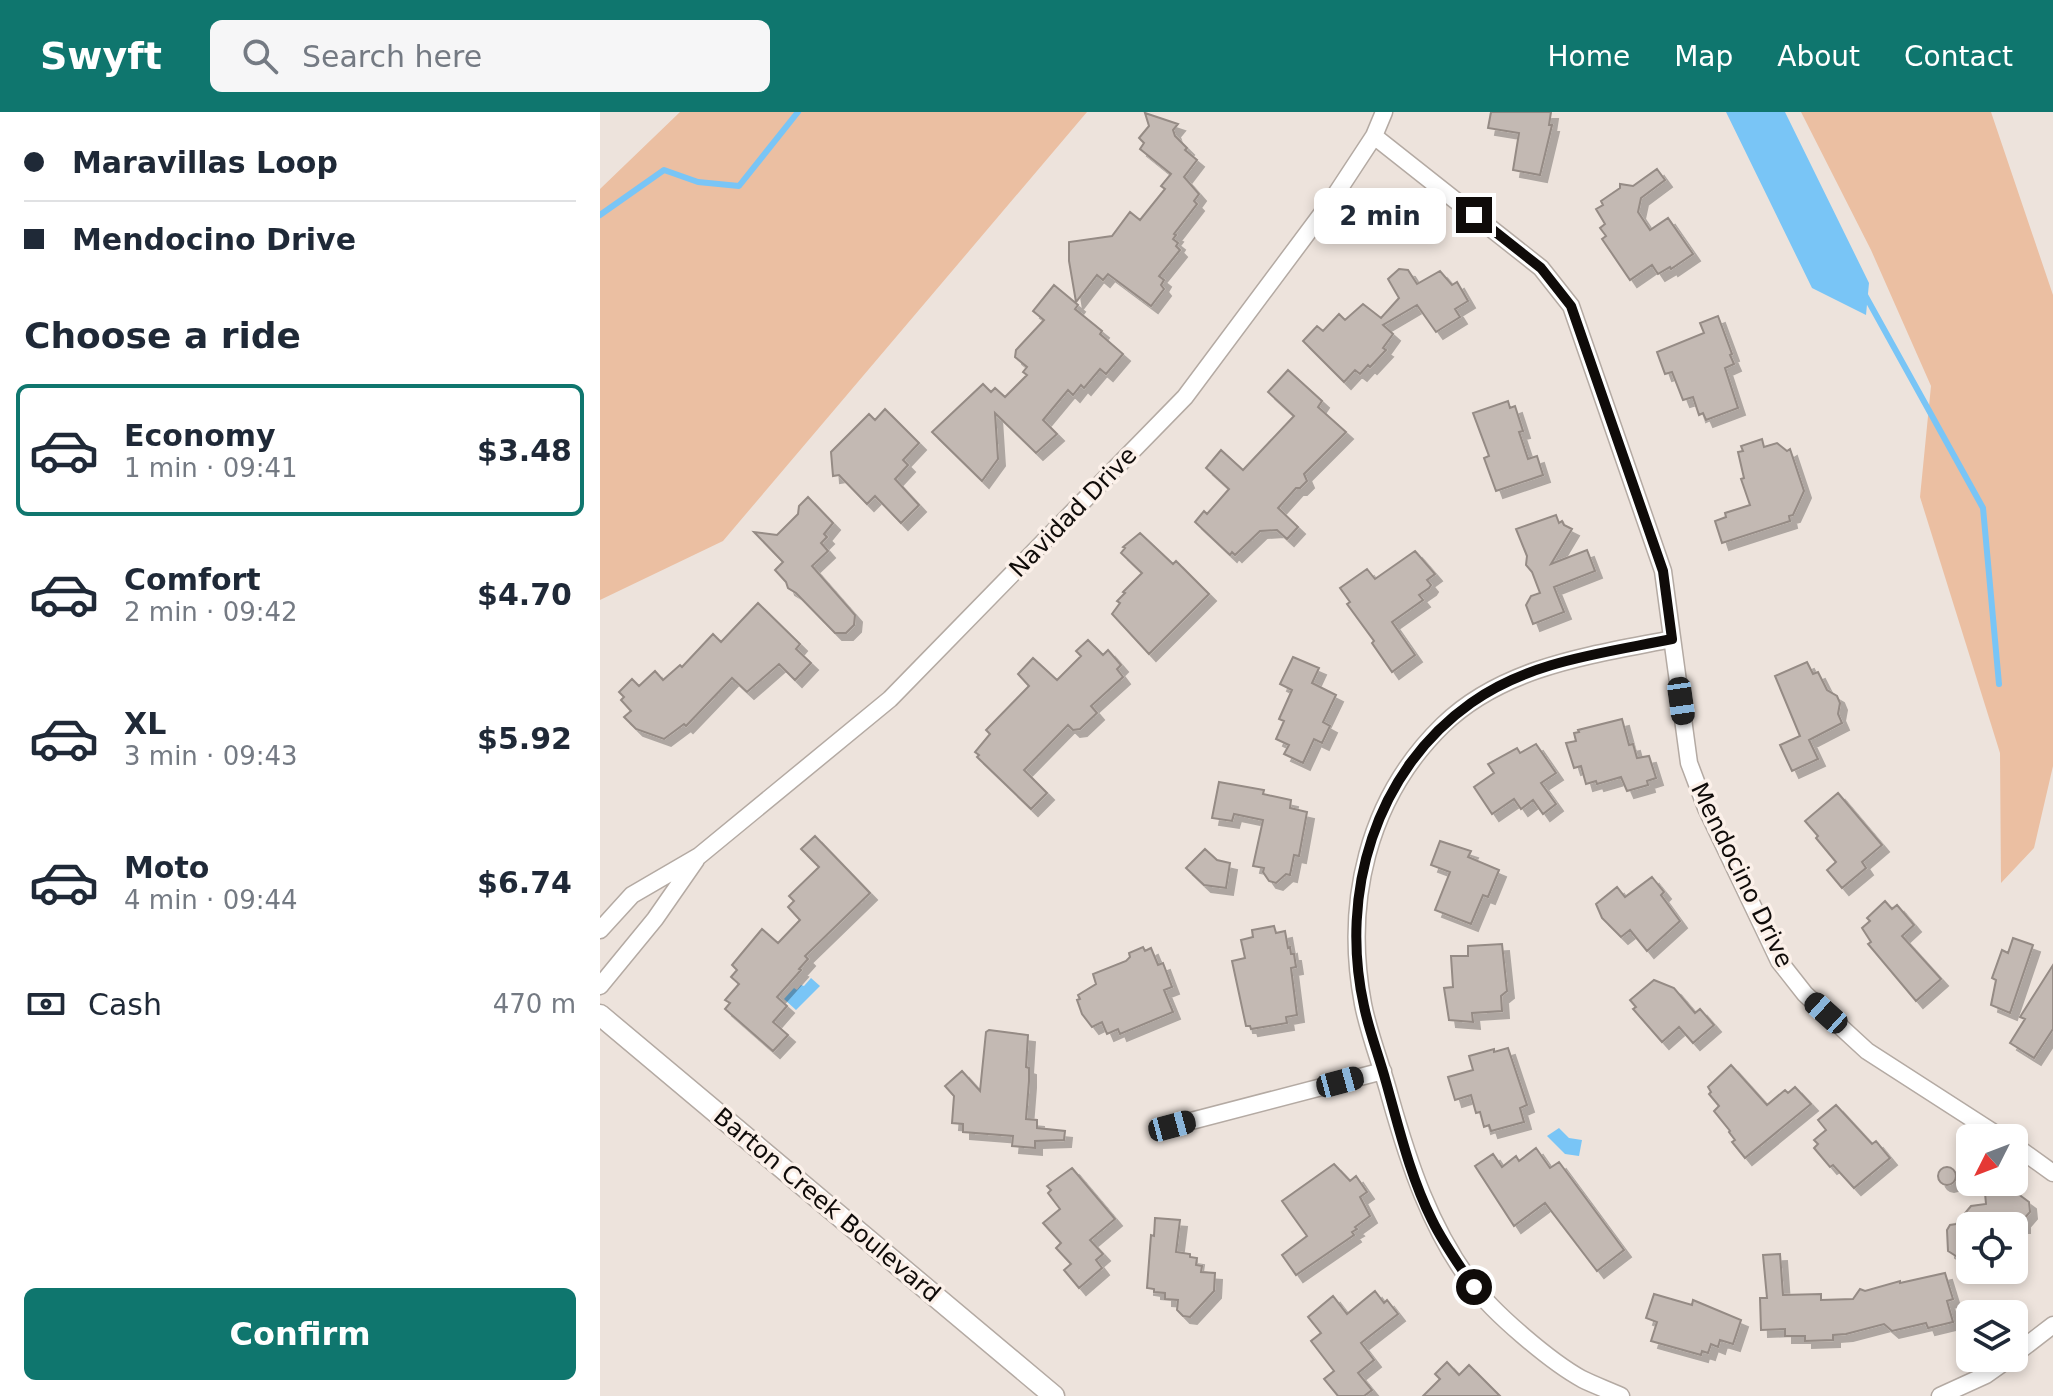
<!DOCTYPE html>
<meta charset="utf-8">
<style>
:root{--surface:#fff;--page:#f6f6f7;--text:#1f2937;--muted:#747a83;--line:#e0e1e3;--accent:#0f766e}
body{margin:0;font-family:"DejaVu Sans",sans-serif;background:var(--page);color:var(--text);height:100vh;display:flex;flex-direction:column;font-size:30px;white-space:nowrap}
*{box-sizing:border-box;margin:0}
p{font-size:26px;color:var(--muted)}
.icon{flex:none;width:44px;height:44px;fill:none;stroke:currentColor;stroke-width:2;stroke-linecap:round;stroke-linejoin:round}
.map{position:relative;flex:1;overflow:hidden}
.details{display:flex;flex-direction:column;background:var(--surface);width:600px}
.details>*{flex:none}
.hud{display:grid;align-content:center;height:176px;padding:0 24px;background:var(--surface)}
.needle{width:52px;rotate:228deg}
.buttons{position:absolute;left:1356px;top:1012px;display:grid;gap:16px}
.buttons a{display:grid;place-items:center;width:72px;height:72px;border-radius:12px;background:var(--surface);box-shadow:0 4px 12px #0003;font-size:40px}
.end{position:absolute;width:36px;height:36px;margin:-18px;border:10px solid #0f0b09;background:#fff;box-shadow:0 0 0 4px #fff}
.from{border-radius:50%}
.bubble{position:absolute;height:56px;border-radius:12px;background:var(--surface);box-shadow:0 4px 12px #0003;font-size:26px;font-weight:600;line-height:56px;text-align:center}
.car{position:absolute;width:24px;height:48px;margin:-24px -12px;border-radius:10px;box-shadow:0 0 6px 2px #0007;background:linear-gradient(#222 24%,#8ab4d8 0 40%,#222 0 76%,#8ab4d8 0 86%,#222 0)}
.hud b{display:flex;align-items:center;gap:28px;height:76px;font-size:30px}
.hud b+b{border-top:2px solid var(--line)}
.hud i{width:20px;height:20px;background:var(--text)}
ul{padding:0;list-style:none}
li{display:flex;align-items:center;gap:24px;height:132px;margin:0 16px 12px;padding:0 8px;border:4px solid transparent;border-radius:12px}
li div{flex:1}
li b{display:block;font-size:30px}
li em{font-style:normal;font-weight:600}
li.selected{border-color:var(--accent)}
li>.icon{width:72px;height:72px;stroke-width:1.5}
h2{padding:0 24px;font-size:36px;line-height:96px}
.pay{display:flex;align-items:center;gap:20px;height:88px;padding:0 24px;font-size:30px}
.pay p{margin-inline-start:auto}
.action{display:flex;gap:16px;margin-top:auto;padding:16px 24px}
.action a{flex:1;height:92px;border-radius:12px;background:var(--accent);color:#fff;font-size:32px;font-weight:600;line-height:92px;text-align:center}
header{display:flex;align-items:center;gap:48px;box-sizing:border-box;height:112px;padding:0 40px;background:var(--accent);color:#fff}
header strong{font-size:38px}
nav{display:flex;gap:44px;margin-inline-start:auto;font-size:28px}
.search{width:560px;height:72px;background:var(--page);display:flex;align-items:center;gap:20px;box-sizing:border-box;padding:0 28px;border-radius:12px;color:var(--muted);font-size:30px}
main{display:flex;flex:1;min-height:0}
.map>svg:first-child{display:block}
.green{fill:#ebbfa2}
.water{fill:#79c5f6}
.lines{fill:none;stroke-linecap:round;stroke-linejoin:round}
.stream{stroke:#79c5f6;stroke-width:6}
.building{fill:#c3b9b3;stroke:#958b85;stroke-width:2;filter:url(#shadow)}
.minor-casing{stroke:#b4aaa3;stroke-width:19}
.tertiary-casing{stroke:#b4aaa3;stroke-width:23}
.minor{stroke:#fff;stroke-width:16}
.tertiary{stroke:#fff;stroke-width:20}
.route{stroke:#0f0b09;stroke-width:10}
.labels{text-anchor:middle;stroke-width:7;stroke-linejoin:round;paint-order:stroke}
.street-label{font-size:24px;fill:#0f0b09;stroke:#fbf0e9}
</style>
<header>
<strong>Swyft</strong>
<div class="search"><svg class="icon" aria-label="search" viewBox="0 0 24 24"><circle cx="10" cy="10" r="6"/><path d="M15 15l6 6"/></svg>Search here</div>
<nav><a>Home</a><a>Map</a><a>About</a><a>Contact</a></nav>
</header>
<main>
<section class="details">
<div class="hud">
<b><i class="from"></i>Maravillas Loop</b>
<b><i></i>Mendocino Drive</b>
</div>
<h2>Choose a ride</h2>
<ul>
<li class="selected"><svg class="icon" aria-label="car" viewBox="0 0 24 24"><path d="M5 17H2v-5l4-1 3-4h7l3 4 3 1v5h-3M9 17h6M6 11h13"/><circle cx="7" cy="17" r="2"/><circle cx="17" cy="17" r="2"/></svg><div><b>Economy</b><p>1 min · 09:41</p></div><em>$3.48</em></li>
<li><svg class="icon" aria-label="car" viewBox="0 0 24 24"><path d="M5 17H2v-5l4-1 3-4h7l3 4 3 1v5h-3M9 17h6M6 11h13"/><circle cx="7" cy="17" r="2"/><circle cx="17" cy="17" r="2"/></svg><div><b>Comfort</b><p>2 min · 09:42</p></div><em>$4.70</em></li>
<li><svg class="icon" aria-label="car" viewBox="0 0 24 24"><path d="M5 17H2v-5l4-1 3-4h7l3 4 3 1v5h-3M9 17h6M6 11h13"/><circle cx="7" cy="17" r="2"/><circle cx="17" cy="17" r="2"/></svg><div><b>XL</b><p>3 min · 09:43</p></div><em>$5.92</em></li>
<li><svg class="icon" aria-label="car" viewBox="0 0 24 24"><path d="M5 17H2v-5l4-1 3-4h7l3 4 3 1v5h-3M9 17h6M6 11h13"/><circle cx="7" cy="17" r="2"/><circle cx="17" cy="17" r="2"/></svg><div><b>Moto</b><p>4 min · 09:44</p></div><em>$6.74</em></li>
</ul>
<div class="pay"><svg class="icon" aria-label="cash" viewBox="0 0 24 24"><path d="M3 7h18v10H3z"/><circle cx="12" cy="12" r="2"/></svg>Cash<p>470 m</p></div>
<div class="action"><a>Confirm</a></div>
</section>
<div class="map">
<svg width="1453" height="1284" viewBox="0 0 1453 1284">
<defs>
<filter id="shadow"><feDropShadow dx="7" dy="7" stdDeviation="0" flood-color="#0004"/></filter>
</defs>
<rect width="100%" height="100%" fill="#ede3dc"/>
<path class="green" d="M80,0h407l-364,429 -123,59v-411z
M1201,0h190l62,183v471l-19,82 -33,35 -1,-130 -80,-256 11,-111 -60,-136z"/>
<path class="water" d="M1126,0h59l84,171 -3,32 -54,-27z
M211,866l9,8 -24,24 -12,-11 10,-11 3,2 4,-5 3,1z
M959,1016l10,10 13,2 -3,16 -14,-2 -18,-18z"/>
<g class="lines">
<path class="stream" d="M0,103l64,-45 34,12 41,4 59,-74
M1265,183l118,213 16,176"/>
</g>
<path class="building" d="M891,0h60l-2,13h3l-12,50 -27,-5 6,-37 -31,-5z
M545,1l33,11 -5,6 2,6 12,12 -2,2 12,10 -13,17 15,17 -5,7 3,3 -23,30 2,1 -3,4 5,4 -2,3 4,4 -21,26 5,4 -3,5 3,4 -13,17 -43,-32 -5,6 -6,-5 -21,27 -7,-41v-19l43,-6 18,-24 10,8 25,-31 -4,-3 10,-12 -31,-25 4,-6 -5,-5 10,-12z
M1057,57l8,11 -24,18 -3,14 12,18 18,-12 25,36 -22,15 -1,-2 -12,7 -6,-9 -22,15 -28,-41 4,-3 -6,-8 5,-4 -9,-15 7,-4 -2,-4 19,-13v-4l13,2z
M799,157l9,1 9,14 23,-13 12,14 5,-3 11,19 -13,8 5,8 -24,15 -19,-27 -34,20 10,9 -10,14 3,2 -16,17 -2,-2 -8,9 -5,-4 -11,12 -41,-41 14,-15 6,5 16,-17 6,6 18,-16 18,14 18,-20 -11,-19z
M454,173l24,20 -3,4 27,22 -2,3 23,20 -17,20 -6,-5 -16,19 -3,-3 -8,10 -5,-5 -25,30 14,14 -21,19 -41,-40 3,46 -16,22 -50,-49 51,-48 8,8 4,-4 10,9 22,-22 -4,-3 4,-5 -12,-10 1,-7 28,-30 -11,-9z
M1118,204l14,38 -2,1 4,9 -9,4 13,40 -32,12 -3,-7 -4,2 -6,-18 -10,3 -11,-28 -7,2 -8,-22 47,-19 -4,-10z
M688,258l34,31 -4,6 28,25 -42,42 3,7 -7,7h-4l-18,20 20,19 -11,12 -10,-9 -17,1 -25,24 -3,-3 -2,3 -35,-33 9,-11 3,3 22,-25 -23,-21 15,-18 22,20 51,-54 -26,-24z
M908,289l2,7 5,-2 8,25 -4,1 9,27 9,-3 6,19 -47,16 -12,-33 5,-2 -16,-43z
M285,297l34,34 -16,17 5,5 -13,14 24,26 -18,18 -26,-27 -8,8 -28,-29 -6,1 -2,-24 38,-38 6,6z
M1162,327l2,8 13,-4 10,8 3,-2 14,42 -11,24 -4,1 1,5 -68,22 -7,-22 11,-4 -1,-4 25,-8 -9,-26 3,-1 -6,-26 5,-1 -2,-5z
M208,385l25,26 -9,11 3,3 -6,6 7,8 -16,15 43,49 -1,10 -8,8h-11l-39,-40 -8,-5 -2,-6 -11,-12 8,-8 -29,-30 23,3 21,-21 1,-8z
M956,403l3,8 3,-2 2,4 8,4 -21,35 36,-14 8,21 -41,16 10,25 -31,12 -7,-19 5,-9 9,-3 -8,-21 -6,-7 1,-9 -11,-27z
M540,421l33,31 3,-3 33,33 -60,60 -37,-40 8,-11 -3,-2 8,-8 -2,-1 19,-19 -21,-20 4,-5 -2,-1z
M815,439l20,23 -8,6 4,5 -2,3 -10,7 4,5 -31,22 23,33 -23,17 -20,-29 2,-2 -27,-37 3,-2 -10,-14 27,-19 8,10z
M158,491l42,41 -4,5 15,14 -16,17 -16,-16 -32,28 -15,-14 -46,48 -2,-2 -20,15 -28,-10 -12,-12 7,-6 -10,-11 3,-3 -5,-5 13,-13 7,7 16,-15 8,9 17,-15 2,2 31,-33 8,8z
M488,528l15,15 5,-5 13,15 -4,4 6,8 -32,29 6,7 -17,16 -7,1 -5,-5 -44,45 23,23 -16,16 -54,-52 2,-2 -4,-3 15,-18 -4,-4 43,-44 -11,-12 15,-16 24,22 24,-24 -5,-5z
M693,545l26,11 -7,15 24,12 -13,27 7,4 -8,17 -8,-4 -11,24 -19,-9 5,-9 -13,-6 8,-18 -5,-2 13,-29 -12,-6z
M1207,550l6,12 5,-2 9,18 10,6 3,7 -2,11 4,9 -33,17 9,19 -26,12 -12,-26 20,-9 -25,-60z
M1022,607l7,26 4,-1 4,14 12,-2 7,22 -9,3 1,4 -21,6 -6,-14 -24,7 -1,-3 -10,3 -5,-18 -7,2 -8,-25 10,-2 -2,-8 5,-1 -1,-2z
M936,632l20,29 -15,10 15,21 -13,10 -10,-14 -12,9 -7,-10 -22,15 -18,-27 20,-14 -6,-9 29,-16 3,5z
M619,670l45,8 -1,4 28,6 -1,8 17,4 -8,44 -5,-1 -4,20 -4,-1 -10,9 -7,-2 -6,-9 1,-4 -11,-2 10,-46 -29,-6 -2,7 -20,-3z
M1238,681l44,52 -20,17 4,6 -24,20 -15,-18 9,-8 -20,-24 2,-2 -13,-15z
M215,724l55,57 -65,63 3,3 -9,10 2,1 -24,27 10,9 -14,16 15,13 -15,16 -48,-42 5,-6 -5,-3 14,-16 -8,-7 6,-7 -5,-5 30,-36 16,14 22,-23 -12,-13 6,-6 -5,-5 30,-29 -18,-18z
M840,729l31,10 -3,6 31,13 -11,27 -5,-2 -12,29 -36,-14 15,-38 -19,-7z
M605,737l12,11 13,3 -4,25 -22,-3 -18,-17z
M1052,765l12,15 -3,3 19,26 -33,30 -17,-21 -9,7 -19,-19 -6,-14 21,-17 8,10z
M1285,789l7,8 5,-4 17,20 -12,11 39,43 -25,22 -48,-57 3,-2 -9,-14 8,-7 -3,-3z
M674,814l2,7 9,-2 3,17 2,-1 1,7h3l2,13 -5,1 6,47 -11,2 1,6 -36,6 -1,-3h-4l-14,-65 13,-3 -4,-18 12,-3 -1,-7z
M1413,826l20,7 -23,68 -19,-8 5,-25 -4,-2 10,-28 6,3z
M902,832l5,47 -6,5 1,15 -30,2 1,9 -24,-2 -5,-32 9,-1 -2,-31h17v-10z
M543,835l2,4 6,-3 7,17 5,-2 9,24 -8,3 9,22 -53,22 -2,-5 -11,5 -5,-12 -10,5 -10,-13 -5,-14 3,-1 -2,-4 18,-11 -3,-10 33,-13 4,-4 -1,-4z
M1453,853v64l-19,29 -24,-15 15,-24 -5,-2z
M1054,868l20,8 21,25 5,-4 14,16 -21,18 -14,-16 -17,15 -29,-33 3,-2 -6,-7z
M389,918l39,5 -2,32 3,1v13l-3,38 11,1v8l28,3 -1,9 -29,1v7l-23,-2 1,-10 -50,-4v-8l-11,-1 2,-27 -9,-10 17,-15 18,20 6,-59z
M908,936l19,57 -7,3 4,14 -33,9 -2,-6 -5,2 -4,-15 -4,1 -5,-18 -16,5 -7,-23 25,-7 -4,-14 25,-7v3z
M1131,953l36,40 18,-15 3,3 7,-6 16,17 -66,54 -13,-16 3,-2 -6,-8 1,-1 -16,-20 5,-5 -10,-12 2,-2 -3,-5z
M1236,993l36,39 4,-3 14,17 -36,30 -21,-23 -3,2 -16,-19 4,-4 -4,-4 12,-10 -8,-10z
M936,1036l14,20 9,-6 65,88 -27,21 -52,-68 -31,23 -39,-60 18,-12 9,13 14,-11 3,5z
M734,1052l16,17 6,-5 11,16 -7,5 10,19 -15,11 2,2 -5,3 2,3 -58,40 -14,-20 25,-19 -25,-35z
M1338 1064a9 9 0 1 1 18 0a9 9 0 1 1-18 0Z
M472,1056l43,51 -25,21 13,14 -7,6 6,8 -23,20 -15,-18 7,-6 -15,-16 5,-5 -18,-20 17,-14 -12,-16 3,-3 -4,-4z
M1384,1070h18l27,20 1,10 -7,8v6h-53v39l-22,-14 -1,-21 3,-5 6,-1 15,-18 15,-2z
M555,1106l25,2 -4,32 14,2v3l7,1 -1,7 6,1 -1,6 14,1 -1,18 -24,26 -7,-1 -6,-6 1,-10 -13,-1v-6l-11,-1v-3l-7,-1 4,-53 3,1z
M1180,1142l3,41 38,-1v6l32,-1 7,-10 5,2 35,-10v2l45,-10 8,26 -6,2 6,21 -25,6 -2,-5 -34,8 -8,-7 -38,10 -13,1v5l-28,1v-5h-20v-7l-24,1 -1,-32h7l-4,-43z
M775,1179l9,12 3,-3 11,14 -37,29 13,17 -16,13 14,17 -8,6h-26l-14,-17 10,-8 -23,-30 10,-8 -13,-16 25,-21 14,18z
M1054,1182l38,11 1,-5 48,20 -8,24 -13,-4 -2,7 -7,-3 -3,9 -6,-2 -1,4 -50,-14 6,-19 -11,-4z
M847,1250l12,13 10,-10 31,31h-77l17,-17 -5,-5z"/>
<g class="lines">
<g class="minor-casing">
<path id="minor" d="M774,24l167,132 30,38 92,265 26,192 17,45 73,153 26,33 62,57 135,87
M0,818l32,-35 67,-39 191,-157 295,-302 147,-197 42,-64 10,-24
M0,874l55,-67 41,-59
M572,1014l211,-55
M1414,1033l39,28
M1414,1243l39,-30
M1021,1284c-13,-6 -27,-11 -39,-17 -31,-17 -89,-66 -110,-95 -42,-56 -63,-120 -82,-187 -8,-31 -21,-62 -27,-93 -19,-101 4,-205 80,-279 61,-59 149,-70 229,-86
M1340,1284l46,-21 24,-17"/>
</g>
<g class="tertiary-casing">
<path id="tertiary" d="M0,903l454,381"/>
</g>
<use href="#minor" class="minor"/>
<use href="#tertiary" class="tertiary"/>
</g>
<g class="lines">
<path class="route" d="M874,1175c-15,-22 -31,-44 -42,-67 -22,-44 -33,-92 -46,-138 -7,-26 -17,-51 -22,-76 -25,-112 11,-235 107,-303 58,-42 133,-50 201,-64l-9,-68 -92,-265 -30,-38 -67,-53"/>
</g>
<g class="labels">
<g class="street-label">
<text transform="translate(473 400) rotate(-46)" y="8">Navidad Drive</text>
<text transform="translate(1142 763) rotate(64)" y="8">Mendocino Drive</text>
<text transform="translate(227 1093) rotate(40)" y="8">Barton Creek Boulevard</text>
</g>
</g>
</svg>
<div class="buttons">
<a><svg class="needle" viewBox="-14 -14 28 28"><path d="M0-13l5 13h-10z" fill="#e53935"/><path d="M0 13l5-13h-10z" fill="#747a83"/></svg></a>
<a><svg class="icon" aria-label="locate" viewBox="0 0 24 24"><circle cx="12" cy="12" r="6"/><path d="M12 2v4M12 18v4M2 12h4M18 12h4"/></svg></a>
<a><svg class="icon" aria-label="layers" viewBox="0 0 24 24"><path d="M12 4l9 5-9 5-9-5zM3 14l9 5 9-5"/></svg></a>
</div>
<i class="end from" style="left:874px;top:1175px"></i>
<i class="end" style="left:874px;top:103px"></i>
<div class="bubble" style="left:714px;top:76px;width:132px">2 min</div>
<i class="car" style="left:1081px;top:589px;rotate:172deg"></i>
<i class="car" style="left:1226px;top:901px;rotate:312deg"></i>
<i class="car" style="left:740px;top:970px;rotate:75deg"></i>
<i class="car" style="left:572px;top:1014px;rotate:75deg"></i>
</div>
</main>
